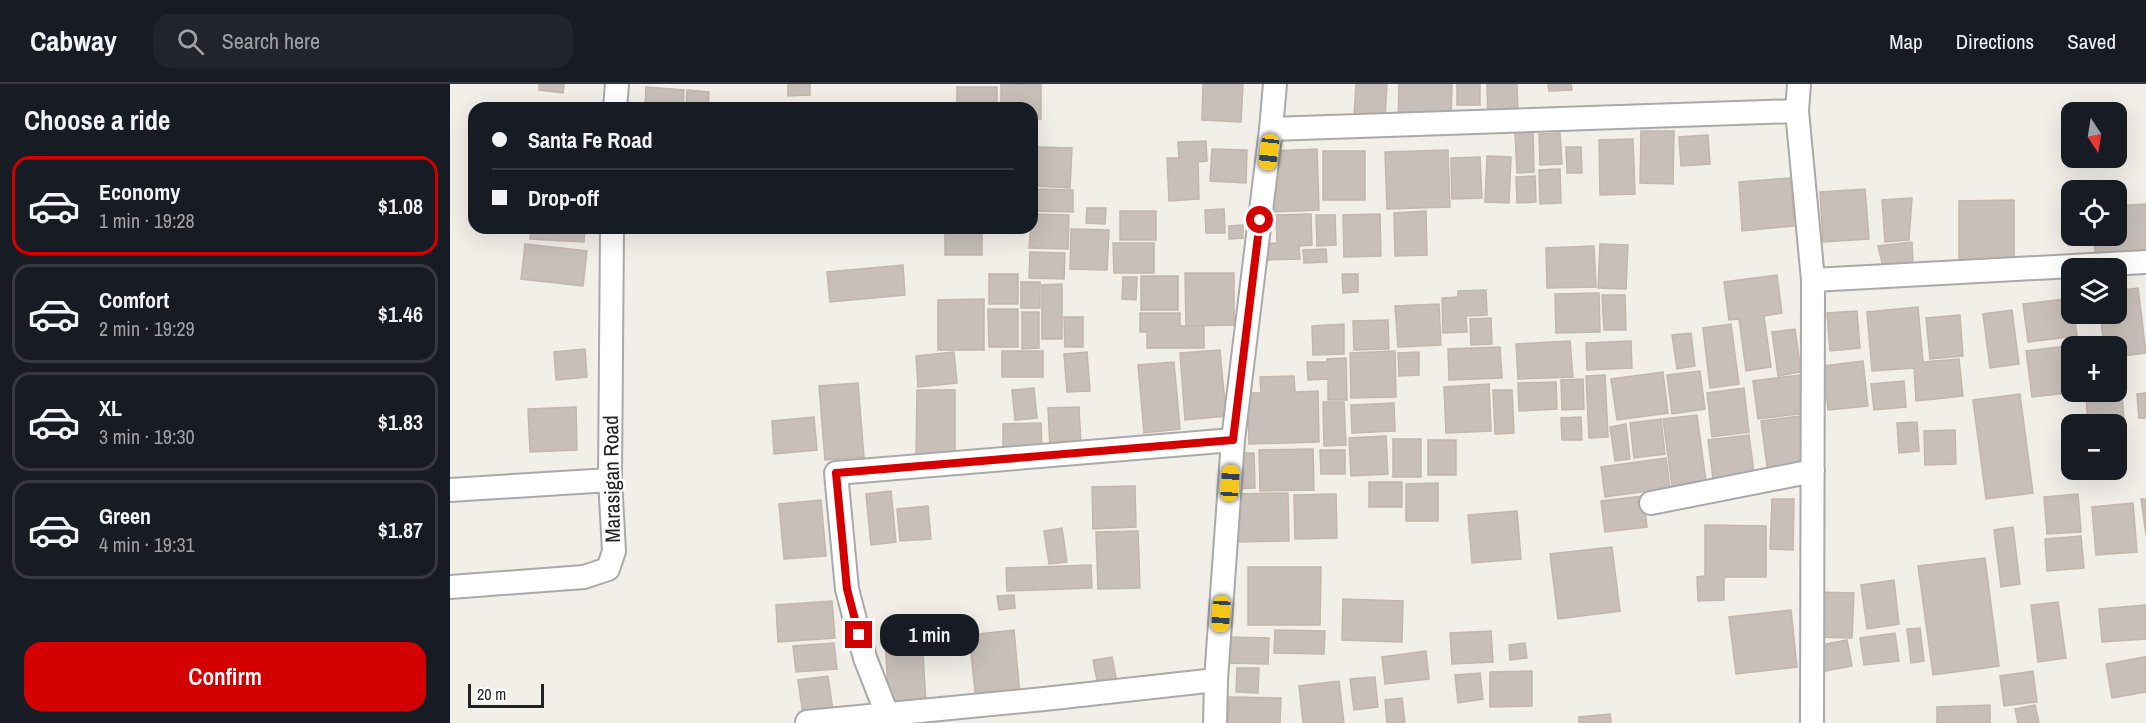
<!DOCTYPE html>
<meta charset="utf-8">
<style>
:root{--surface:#171b24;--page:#20242c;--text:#f1f3f6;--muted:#9ea1a6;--line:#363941;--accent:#d40000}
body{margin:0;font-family:"Archivo Narrow",sans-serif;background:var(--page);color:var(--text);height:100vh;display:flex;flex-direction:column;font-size:22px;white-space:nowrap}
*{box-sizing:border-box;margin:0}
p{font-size:20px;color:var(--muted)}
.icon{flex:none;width:33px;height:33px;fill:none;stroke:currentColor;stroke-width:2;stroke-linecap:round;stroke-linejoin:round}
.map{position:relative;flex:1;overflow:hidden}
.panel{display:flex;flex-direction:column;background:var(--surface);width:450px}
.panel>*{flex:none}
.guide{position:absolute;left:18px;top:18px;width:570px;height:132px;border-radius:18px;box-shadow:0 6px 24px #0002;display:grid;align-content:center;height:132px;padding:0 24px;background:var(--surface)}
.needle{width:39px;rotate:168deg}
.fabs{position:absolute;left:1611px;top:18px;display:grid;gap:12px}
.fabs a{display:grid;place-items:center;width:66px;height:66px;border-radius:12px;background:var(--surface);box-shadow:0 6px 24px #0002;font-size:30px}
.scale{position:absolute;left:18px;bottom:15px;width:76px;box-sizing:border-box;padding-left:6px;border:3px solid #222;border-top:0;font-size:16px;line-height:21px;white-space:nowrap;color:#222;-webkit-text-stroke:4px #fff;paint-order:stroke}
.end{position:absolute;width:27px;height:27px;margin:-14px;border:8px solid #d40000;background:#fff;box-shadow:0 0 0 3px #fff}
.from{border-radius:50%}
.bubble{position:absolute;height:42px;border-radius:18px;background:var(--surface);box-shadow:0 6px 24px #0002;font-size:20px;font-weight:600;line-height:42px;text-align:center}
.car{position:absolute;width:18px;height:36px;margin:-18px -9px;border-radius:8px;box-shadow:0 0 4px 2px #0007;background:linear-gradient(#f5c518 24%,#345 0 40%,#f5c518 0 76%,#345 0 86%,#f5c518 0)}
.guide b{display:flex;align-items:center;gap:21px;height:57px;font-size:22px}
.guide b+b{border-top:2px solid var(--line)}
.guide i{width:15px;height:15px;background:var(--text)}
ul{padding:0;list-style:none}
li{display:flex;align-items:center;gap:18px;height:99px;margin:0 12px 9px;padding:0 12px;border:3px solid var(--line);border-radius:18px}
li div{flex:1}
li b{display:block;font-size:22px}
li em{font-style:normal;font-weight:600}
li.on{border-color:var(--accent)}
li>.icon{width:54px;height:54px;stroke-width:1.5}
h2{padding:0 24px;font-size:27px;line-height:72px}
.button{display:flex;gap:12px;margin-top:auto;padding:12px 24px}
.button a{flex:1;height:69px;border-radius:18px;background:var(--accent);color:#fff;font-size:24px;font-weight:600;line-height:69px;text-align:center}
header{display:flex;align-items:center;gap:36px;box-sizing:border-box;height:84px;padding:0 30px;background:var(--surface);border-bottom:2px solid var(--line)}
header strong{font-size:28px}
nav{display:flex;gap:33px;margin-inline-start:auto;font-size:21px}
.search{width:420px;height:54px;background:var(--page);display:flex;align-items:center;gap:15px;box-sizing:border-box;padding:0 21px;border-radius:18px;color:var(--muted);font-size:22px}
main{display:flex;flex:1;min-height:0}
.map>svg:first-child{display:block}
.building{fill:#c7bfb8;stroke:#c4b6ab;stroke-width:1.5}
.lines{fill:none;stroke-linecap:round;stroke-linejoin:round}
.minor-casing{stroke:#a9a9a9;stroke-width:26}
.minor{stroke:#fff;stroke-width:22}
.route{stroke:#d40000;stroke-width:8}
.labels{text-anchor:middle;stroke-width:5;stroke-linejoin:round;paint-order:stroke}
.street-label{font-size:21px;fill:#222;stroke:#fff}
</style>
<header>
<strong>Cabway</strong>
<div class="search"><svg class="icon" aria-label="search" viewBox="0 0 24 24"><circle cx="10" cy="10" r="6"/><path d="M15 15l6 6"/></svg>Search here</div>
<nav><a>Map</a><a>Directions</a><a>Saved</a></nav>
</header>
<main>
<section class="panel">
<h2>Choose a ride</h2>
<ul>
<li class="on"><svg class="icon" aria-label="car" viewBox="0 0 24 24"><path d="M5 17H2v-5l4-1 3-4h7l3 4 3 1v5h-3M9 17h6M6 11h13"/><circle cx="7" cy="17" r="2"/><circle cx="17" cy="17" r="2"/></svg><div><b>Economy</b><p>1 min · 19:28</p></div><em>$1.08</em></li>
<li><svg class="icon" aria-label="car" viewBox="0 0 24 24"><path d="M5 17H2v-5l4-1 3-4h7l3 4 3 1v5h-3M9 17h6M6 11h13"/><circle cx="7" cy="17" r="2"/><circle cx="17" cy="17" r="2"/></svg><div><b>Comfort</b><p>2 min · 19:29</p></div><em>$1.46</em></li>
<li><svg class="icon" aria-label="car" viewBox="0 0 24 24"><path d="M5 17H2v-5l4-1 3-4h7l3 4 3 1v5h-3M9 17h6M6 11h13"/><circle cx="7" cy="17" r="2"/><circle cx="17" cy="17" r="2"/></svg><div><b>XL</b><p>3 min · 19:30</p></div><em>$1.83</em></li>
<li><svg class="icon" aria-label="car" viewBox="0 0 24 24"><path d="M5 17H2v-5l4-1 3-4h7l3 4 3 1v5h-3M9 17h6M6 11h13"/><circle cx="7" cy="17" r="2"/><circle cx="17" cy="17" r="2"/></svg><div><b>Green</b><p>4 min · 19:31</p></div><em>$1.87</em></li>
</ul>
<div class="button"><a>Confirm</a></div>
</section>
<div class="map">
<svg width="1696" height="639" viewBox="0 0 1696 639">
<rect width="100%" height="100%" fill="#f2efe9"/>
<path class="building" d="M89,0h25l-1,9 -24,-3z
M338,0h22v11l-22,1z
M551,0h40v35h-9v-11h-31z
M753,0h40l-2,38 -39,-2z
M906,0h31l-2,35 -31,-2z
M949,0h53l-1,37 -53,-1z
M1007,0h23v21h-23z
M1037,0h30l1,32 -30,1z
M1098,0h23l1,6 -23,1z
M196,3l38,3 -1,18h-38z
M507,3h40v21h-40z
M237,6l22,2 -1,16h-22z
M582,38h3v20h-3z
M1083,47l1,41 -17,1 -2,-41z
M1191,47h33l-1,53 -33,-1z
M1110,49l2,31 -22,1 -1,-31z
M1258,51l2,29 -29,2 -2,-29z
M1183,55l2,55 -35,1 -1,-55z
M756,57l1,20 -9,1 1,37 -30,2 -2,-43h12l-1,-16z
M587,63l35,1 -2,40 -34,-2z
M1116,63h15l1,26h-15z
M762,65l35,1 -1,33 -36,-2z
M867,65l2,61 -46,2 -2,-61z
M998,66l2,57 -63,2 -2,-57z
M873,67h42v49h-42z
M1037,72l24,1 -2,46 -24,-1z
M1030,73l2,41 -30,1 -1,-41z
M1110,85l1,34 -21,1 -1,-34z
M1085,92l1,26 -19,1 -1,-26z
M1341,94l3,48 -52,5 -3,-49z
M582,105l41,1v22l-41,-1z
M1415,105l4,50 -46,3 -3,-50z
M1462,114l-3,42 -24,2 -3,-42z
M1564,116v60l-55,1v-60z
M1696,120v46l-51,3 -1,-17h22v-30z
M637,124h19l-1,16 -19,-1z
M774,125l1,24h-19l-1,-23z
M670,127h36v29h-36z
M976,127l1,44 -32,1 -1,-43z
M582,130l37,1 -1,34 -39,-1z
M861,130l1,31 -13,1 1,13 -39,1 -1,-16 17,-1 -1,-28z
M930,130l1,42 -37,1 -1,-42z
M866,131h19l1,30 -19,1z
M793,141v13l-14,1v-13z
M81,144h54l-1,14 -54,-3z
M495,144h37v27h-37z
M621,145l38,1 -2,40 -37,-1z
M1462,158l1,22 -30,3 -5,-21z
M663,159h41v30h-40z
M75,160l62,7 -4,35 -62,-7z
M1150,160l28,1 -2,44 -28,-1z
M1144,162l2,41 -49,1 -1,-40z
M876,165l1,13 -23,1 -1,-13z
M580,168l35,1 -1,26 -35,-1z
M453,181l2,30 -75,7 -3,-30z
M735,189h49v52l-48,1z
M539,190h29v30h-29z
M892,190h16v18l-15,1z
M1327,191l5,38 -18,3 7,51 -25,4 -7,-52 -10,1 -5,-38z
M691,192h37v34h-37z
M673,193h14l-1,23 -14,-1z
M571,198h19v26h-19z
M612,200v55h-20v-54z
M1688,204l8,65 -30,4v-11h-12l-4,-32h16v-23z
M1036,206l1,25 -21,1 1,16 -24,1 -1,-35 16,-1v-6z
M1149,209l1,39 -44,1 -1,-39z
M1152,211h23l1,35h-22z
M1622,214v16h2l3,22 -49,6 -5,-38z
M534,215v51h-46v-50z
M989,220l2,41 -43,2 -3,-41z
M1468,223l5,55 36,-3 4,37 -47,5 -2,-33 -42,3 -5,-59z
M538,225h30v38h-29z
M1562,226l7,54 -29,4 -7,-54z
M1407,227l3,37 -30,3 -3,-38z
M572,228h17v36l-17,1z
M690,229h40v13h24v22h-57v-16h-7z
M1510,231l3,41 -33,3 -4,-41z
M614,233h19v30h-18z
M1041,234l1,26 -21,1 -1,-26z
M938,236l1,29 -35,1 -1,-29z
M894,240v30l-31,1 -1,-29z
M1281,240l8,60 -29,4 -7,-60z
M1345,245l6,43 -23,4 -6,-44z
M1241,249l4,33 -18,3 -5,-34z
M1120,257l3,36 -55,2 -2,-35z
M1181,257l1,27 -45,2 -1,-27z
M1625,261v1h-3v46h3l-43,5 -6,-46z
M1050,263l2,31 -53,2 -1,-31z
M135,265l2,28 -31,3 -2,-28z
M770,266l6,66 -41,4 -5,-67z
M552,267h41v26h-41z
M945,267l1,46 -45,1 -1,-45z
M504,268l3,31 -39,4 -2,-31z
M637,268l3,39 -23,1 -3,-38z
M969,268v23l-20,1 -1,-23z
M896,274l1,42h-19v-21l-20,1 -1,-18h20v-3z
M1413,277l5,45 -40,4 -5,-44z
M724,278l6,67 -36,4 -6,-68z
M1250,287l5,38 -33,5 -5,-39z
M1213,288l5,41 -51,7 -6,-41z
M1155,291l3,62 -19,1 -3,-62z
M1350,291l5,38 -47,6 -5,-38z
M844,292l1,16 23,-1 1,51 -70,2 -1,-51h13l-1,-16z
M1133,295l1,30 -22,1 -1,-30z
M1454,297l2,26 -32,3 -3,-26z
M1106,298l1,27 -38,2 -1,-28z
M408,299l6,74 -39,3 -6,-74z
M1039,300l2,47 -45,2 -2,-46z
M584,304l3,30 -22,2 -3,-30z
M1294,304l5,44 -37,5 -5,-44z
M467,306h38v66h-39z
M1043,306h19l2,43 -19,1z
M1672,309l2,28 -36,3 -2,-27z
M1696,309v25h-7l-2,-24z
M1570,310l13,99 -47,6 -13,-99z
M873,318h21l2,43 -22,1z
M944,319l1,28 -43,2 -1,-28z
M126,323l1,43 -47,2 -2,-43z
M629,323l2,39 -31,2 -2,-40z
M1247,331l10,74 -34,4 -10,-74z
M1350,332l7,53 -39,5 -7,-53z
M364,333l3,33 -43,4 -2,-33z
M1131,333l1,23h-20l-1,-22z
M1211,335l4,35 -31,4 -4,-35z
M1467,338l2,29 -20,2 -2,-30z
M591,339l1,30 -39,1v-30z
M1176,340l4,35 -15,2 -5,-34z
M1505,346l1,34 -31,1 -1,-34z
M1299,351l6,45 -41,6 -6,-46z
M936,352l2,38 -37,2 -2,-38z
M943,355h28v38h-28z
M978,356h28v35h-28z
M863,365l1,41 -54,1 -1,-41z
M870,366h25v24h-24z
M785,369h19l1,35 -19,1z
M1216,374l4,30 -65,9 -4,-30z
M919,398h33v25h-33z
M988,399v38h-32v-37z
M685,402l1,41 -43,2 -1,-42z
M441,407l5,51 -25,3 -5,-51z
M838,409l1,48 -54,1 -1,-48z
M886,410l1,44 -42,1 -1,-44z
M1628,410l3,38 -34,2 -3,-37z
M1193,412l4,31 -42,5 -4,-31z
M1322,415h22l-1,51 -23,-1z
M1691,415h5v36z
M371,416l5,56 -42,3 -5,-55z
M1683,419l4,49 -41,3 -4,-48z
M478,422l3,33 -31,2 -3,-32z
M1067,427l4,48 -49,4 -4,-48z
M1255,441l61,1v51h-42v23l-26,1 -1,-24 8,-1z
M1563,443l7,57 -19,3 -7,-57z
M612,444l5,34 -18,2 -5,-33z
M688,447l2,57 -42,1 -2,-57z
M1631,452l3,32 -37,3 -2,-32z
M1162,463l8,64 -62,8 -8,-65z
M1535,474l14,108 -66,9 -15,-109z
M641,481l1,23 -85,3 -1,-23z
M798,483h73l-1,58h-72z
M1444,496l5,44 -32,5 -6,-44z
M1367,508l37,1 -2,45 -37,-1z
M564,511l1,13 -16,2 -2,-14z
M893,515l60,2 -1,41 -60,-2z
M382,517l3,37 -57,4 -2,-37z
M1608,518l8,56 -28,4 -7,-57z
M1696,521v34l-44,3 -3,-33z
M1341,526l6,57 -61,7 -7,-57z
M1470,544l4,33 -13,2 -4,-34z
M564,546l6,66 -44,5 -7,-66z
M825,546l50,1 -1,23 -50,-1z
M1041,547l2,31 -41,2 -2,-31z
M1445,549l4,28 -35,4 -4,-27z
M472,552l4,67 -37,3 -4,-68z
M778,553l41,1 -1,26 -41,-1z
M1397,556l5,26 -32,6 -4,-26z
M384,559l3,26 -41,3 -3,-26z
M1075,559l2,15 -17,2 -1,-15z
M976,567l3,28 -44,5 -3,-27z
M662,573l6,31 -19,3 -6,-31z
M1695,573l1,35 -34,6 -6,-34z
M787,584h22l-1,25 -22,-1z
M1082,587v35l-42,1v-35z
M1583,587l4,31 -33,4 -4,-30z
M1030,589l3,26 -25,4 -3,-28z
M378,592l5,35 -30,4 -5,-35z
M925,593l3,30 -24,3 -4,-31z
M889,597l5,42h-41l-4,-37z
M779,613l52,1 -1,25h-52z
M952,614l3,25h-18l-2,-23z
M1540,621v18h-53v-16z
M1585,621l4,18h-21l-3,-14z
M1160,630l1,9h-32v-6z"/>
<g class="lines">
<g class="minor-casing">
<path id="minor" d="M165,24l2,-24
M1347,27l2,-27
M821,45l526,-18 16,169 -1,443
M1363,196l333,-18
M0,406l160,-10
M1201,419l162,-32
M0,503l134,-10 24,-8 6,-18 -4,-71 2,-252
M437,630l-22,-56 -18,-69 -11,-116 397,-33 38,-311 4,-45
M357,638l237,-23 172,-19
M765,639l1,-43 17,-240"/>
</g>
<use href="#minor" class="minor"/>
</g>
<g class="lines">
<path class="route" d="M409,551l-12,-46 -11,-116 397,-33 27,-220"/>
</g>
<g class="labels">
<g class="street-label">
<text transform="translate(162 395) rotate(-91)" y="7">Marasigan Road</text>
</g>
</g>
</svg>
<div class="fabs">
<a><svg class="needle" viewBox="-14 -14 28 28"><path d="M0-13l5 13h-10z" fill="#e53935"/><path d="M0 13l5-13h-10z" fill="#9ea1a6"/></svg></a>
<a><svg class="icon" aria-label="locate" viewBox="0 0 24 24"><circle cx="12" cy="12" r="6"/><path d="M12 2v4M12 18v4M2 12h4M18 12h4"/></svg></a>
<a><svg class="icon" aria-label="layers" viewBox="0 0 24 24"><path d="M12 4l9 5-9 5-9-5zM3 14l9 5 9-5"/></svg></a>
<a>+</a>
<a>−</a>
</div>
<div class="scale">20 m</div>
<i class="end from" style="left:810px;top:136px"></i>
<i class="end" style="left:409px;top:551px"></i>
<div class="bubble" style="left:430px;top:530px;width:99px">1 min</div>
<i class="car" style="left:819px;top:68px;rotate:187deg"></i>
<i class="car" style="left:780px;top:399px;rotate:4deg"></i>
<i class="car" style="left:771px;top:530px;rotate:184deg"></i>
<div class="guide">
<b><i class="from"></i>Santa Fe Road</b>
<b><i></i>Drop-off</b>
</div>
</div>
</main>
